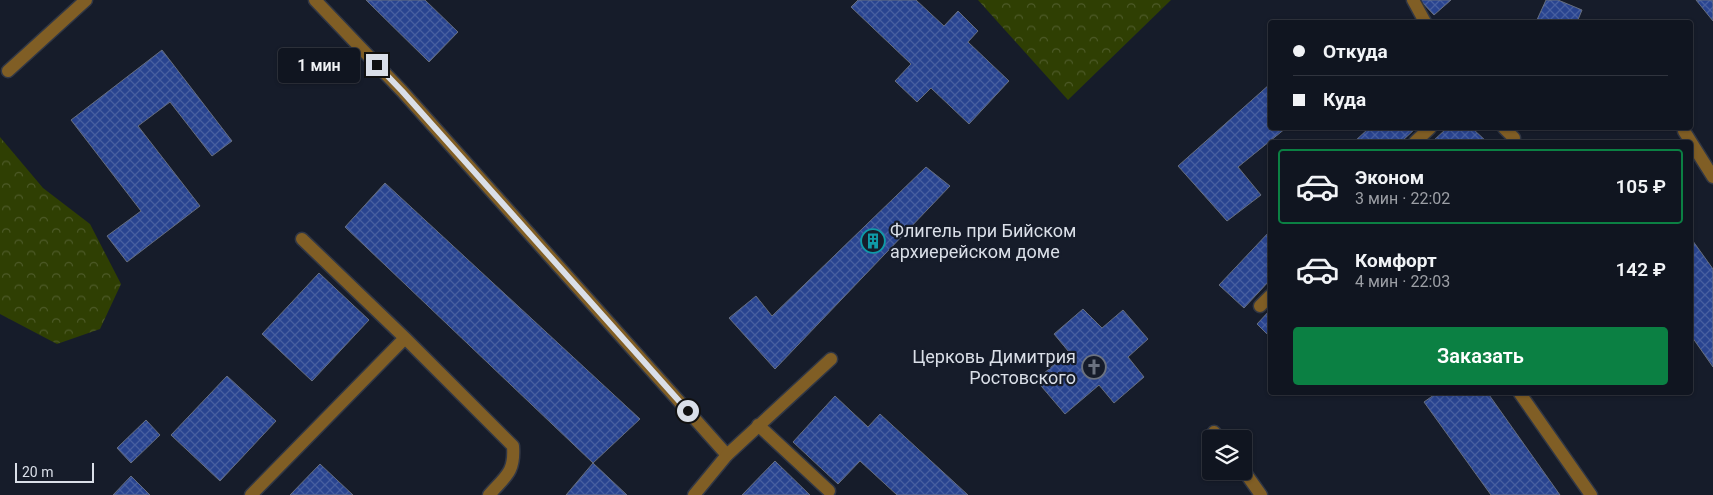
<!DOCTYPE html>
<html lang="ru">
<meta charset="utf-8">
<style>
:root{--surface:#101520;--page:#191e29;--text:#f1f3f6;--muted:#9c9fa5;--line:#30343e;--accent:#0b8043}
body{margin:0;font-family:Roboto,sans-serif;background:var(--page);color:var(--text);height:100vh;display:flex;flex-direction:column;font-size:19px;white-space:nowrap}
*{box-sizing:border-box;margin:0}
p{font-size:16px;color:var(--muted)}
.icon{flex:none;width:28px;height:28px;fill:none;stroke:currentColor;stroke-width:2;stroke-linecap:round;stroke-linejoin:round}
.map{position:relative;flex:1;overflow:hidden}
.panel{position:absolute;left:1268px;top:140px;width:425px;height:255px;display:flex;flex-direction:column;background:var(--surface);border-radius:5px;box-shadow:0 1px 4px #0004,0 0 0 1px var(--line)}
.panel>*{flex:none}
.hud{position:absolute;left:1268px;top:20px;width:425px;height:110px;border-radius:5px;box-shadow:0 1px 4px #0004,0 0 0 1px var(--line);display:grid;align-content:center;height:110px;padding:0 25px;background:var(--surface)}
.buttons{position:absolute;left:1202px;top:430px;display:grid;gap:10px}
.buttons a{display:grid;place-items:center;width:50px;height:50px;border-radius:5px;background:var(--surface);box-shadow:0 1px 4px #0004,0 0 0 1px var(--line);font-size:25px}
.scale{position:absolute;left:15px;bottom:12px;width:79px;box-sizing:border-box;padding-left:5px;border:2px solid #dadfe8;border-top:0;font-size:14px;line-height:18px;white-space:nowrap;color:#dadfe8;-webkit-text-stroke:4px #161c2a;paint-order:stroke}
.end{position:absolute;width:22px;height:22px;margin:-11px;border:6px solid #dadfe8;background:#111;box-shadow:0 0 0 2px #111}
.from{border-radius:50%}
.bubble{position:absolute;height:35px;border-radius:5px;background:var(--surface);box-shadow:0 1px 4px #0004,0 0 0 1px var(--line);font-size:16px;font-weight:600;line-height:35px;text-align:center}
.hud b{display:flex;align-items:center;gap:18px;height:48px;font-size:19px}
.hud b+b{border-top:1px solid var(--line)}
.hud i{width:12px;height:12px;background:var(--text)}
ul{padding:9px 0 0;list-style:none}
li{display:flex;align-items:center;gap:15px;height:75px;margin:0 10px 8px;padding:0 15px;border:2px solid transparent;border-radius:5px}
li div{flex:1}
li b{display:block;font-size:19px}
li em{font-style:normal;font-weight:600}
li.current{border-color:var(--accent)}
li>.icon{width:45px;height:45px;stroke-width:1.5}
.action{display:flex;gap:10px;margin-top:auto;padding:10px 25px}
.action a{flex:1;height:58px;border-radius:5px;background:var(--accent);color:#fff;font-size:20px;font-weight:600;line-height:58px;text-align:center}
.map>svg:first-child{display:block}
.forest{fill:url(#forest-crowns)}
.building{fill:url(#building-cross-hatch);stroke:#666e7f}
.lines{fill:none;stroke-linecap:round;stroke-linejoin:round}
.lane-casing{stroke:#313745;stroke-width:15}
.street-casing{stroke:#313745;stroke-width:15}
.lane{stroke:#805e25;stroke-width:12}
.street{stroke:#805e25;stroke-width:12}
.route{stroke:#dadfe8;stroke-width:6}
.labels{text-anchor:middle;stroke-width:4.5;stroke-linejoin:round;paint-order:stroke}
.poi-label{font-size:18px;fill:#dadfe8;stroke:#161c2a;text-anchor:start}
</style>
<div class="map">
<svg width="1713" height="495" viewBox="0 0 1713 495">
<defs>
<pattern id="forest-crowns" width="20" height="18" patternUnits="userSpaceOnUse" patternTransform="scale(1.25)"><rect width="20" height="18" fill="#2f3f03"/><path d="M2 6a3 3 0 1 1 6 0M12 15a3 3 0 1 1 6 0" fill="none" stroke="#4d5a28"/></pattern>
<pattern id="building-cross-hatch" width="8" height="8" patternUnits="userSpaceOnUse" patternTransform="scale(1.25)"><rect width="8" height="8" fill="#294490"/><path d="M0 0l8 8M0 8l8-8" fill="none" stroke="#475fa0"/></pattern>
</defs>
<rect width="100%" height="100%" fill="#161c2a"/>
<path class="forest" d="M978,0h193l-103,100z
M0,137l43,51 47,36 31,60 -21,45 -43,15 -57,-30z"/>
<path class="building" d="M366,0h59l33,32 -29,30z
M858,0h58l28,26 14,-15 20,20 -10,11 41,39 -40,43 -38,-36 -14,14 -22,-21 16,-17 -60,-57z
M1420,0h31l-17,15z
M1546,0h12l24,10 -5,12h-41z
M1696,0h17v21z
M162,50l70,91 -20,15 -42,-54 -32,24 62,80 -73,56 -20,-26 34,-25 -70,-91z
M1270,84v44h16l-48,39 23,28 -34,26 -49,-55z
M1369,128h47l-15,14h-47z
M1447,128h25l15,14h-55z
M926,167l24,19 -175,183 -46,-51 27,-22 16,20z
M385,183l255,236 -47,44 -248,-236z
M1270,231v49l-26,28 -25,-23z
M1690,237l23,32v98l-23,-33z
M319,273l50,47 -57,61 -50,-47z
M1083,309l19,19 21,-18 25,29 -20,18 16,20 -30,26 -15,-18 -34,29 -29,-34 33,-28 -15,-18z
M1270,310v27l-13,-13z
M227,376l49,45 -56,60 -49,-46z
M1438,392h49l73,103h-69l-67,-93z
M835,396l33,31 12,-13 88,81h-71l-37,-34 -22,23 -45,-42z
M146,420l14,15 -29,28 -14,-15z
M775,461l35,34h-68z
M593,463l34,32h-61z
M320,464l33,31h-63z
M131,476l19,19h-37z"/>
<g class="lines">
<g class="lane-casing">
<path id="lane" d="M315,0l87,91 325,364
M8,71l78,-71
M1684,131l29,46
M1415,142l15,-14
M302,239l103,99 108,108c2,26 -7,30 -24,49
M1260,306l10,-10
M1519,392l72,103
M758,425l71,66
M1214,432l6,7
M1244,471l17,24
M251,495l154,-157"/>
</g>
<g class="street-casing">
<path id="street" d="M1413,0l12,22
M1504,128l10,10
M694,495l33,-40 104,-96"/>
</g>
<use href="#lane" class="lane"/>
<use href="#street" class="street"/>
</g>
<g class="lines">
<path class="route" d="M377,65l25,26 286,320"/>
</g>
<defs>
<g id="building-ring" transform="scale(1.25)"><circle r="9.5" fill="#161c2a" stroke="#0f9aa8" stroke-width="1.5"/><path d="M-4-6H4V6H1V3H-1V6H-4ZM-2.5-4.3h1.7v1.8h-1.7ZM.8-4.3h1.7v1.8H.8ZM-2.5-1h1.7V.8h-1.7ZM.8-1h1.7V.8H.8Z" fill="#0f9aa8"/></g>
<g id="church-ring" transform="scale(1.25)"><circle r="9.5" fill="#161c2a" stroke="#6b7280" stroke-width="1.5"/><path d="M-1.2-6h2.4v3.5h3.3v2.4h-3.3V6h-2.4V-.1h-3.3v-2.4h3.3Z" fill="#6b7280"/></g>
</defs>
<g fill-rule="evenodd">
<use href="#building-ring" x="873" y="241"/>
<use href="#church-ring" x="1094" y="367"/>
</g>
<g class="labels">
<g class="poi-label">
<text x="890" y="237">Флигель при Бийском<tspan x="890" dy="21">архиерейском доме</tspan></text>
<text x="1076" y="363" text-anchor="end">Церковь Димитрия<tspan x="1076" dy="21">Ростовского</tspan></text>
</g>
</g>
</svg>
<div class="buttons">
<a><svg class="icon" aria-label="layers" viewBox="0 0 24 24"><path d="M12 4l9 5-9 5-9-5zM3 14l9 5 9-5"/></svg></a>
</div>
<div class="scale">20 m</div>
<i class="end from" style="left:688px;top:411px"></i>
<i class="end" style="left:377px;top:65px"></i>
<div class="bubble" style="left:278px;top:48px;width:82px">1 мин</div>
<div class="hud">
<b><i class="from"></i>Откуда</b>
<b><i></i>Куда</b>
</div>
<section class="panel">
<ul>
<li class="current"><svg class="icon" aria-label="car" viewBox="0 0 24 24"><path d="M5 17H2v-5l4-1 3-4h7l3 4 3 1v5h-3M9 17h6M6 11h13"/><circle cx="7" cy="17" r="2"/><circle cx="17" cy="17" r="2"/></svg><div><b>Эконом</b><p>3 мин · 22:02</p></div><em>105 ₽</em></li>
<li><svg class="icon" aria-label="car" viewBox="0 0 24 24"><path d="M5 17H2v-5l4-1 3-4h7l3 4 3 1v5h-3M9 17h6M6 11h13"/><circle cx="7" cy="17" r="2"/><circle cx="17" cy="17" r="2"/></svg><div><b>Комфорт</b><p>4 мин · 22:03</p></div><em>142 ₽</em></li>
</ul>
<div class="action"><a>Заказать</a></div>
</section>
</div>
